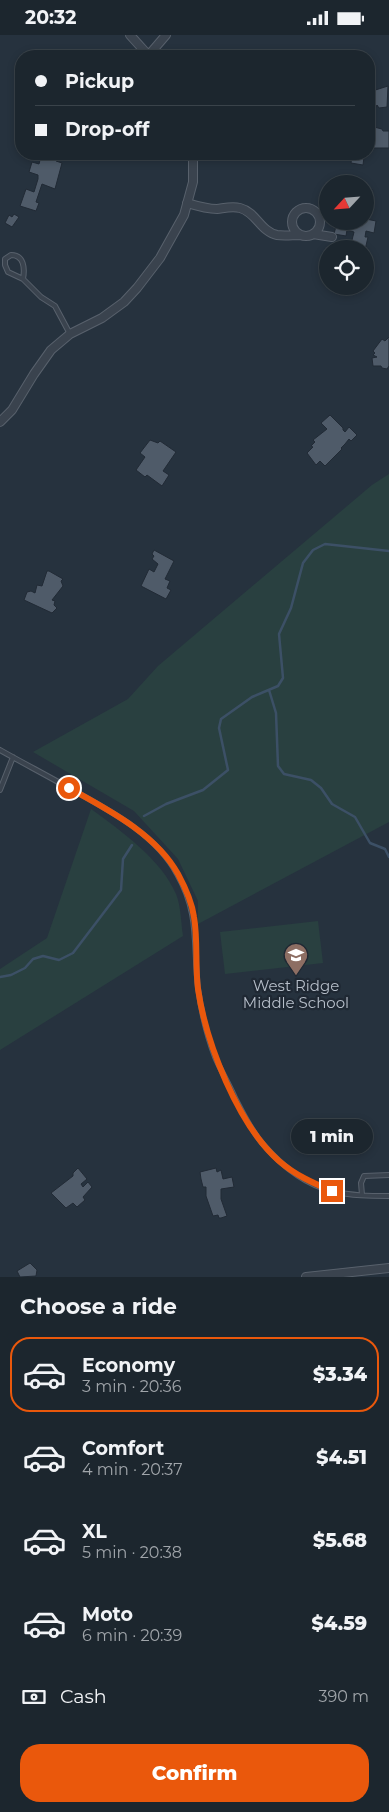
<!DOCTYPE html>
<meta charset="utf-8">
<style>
:root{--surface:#1c262e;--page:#252e36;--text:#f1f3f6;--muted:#a0a5aa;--line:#3a434a;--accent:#ea580c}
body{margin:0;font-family:Montserrat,sans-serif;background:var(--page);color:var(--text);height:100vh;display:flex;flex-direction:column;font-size:19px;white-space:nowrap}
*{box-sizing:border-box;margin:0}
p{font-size:16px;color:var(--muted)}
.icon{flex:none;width:28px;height:28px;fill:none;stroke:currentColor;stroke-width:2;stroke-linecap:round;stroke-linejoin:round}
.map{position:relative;height:1242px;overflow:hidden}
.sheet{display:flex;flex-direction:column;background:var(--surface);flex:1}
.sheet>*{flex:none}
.guide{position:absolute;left:15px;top:15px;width:360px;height:110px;border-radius:20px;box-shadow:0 2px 8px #0003,0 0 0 1px var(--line);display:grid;align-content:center;height:110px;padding:0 20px;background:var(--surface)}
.needle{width:32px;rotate:244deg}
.buttons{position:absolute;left:319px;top:140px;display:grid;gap:10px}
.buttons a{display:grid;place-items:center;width:55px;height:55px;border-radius:50%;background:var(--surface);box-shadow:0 2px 8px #0003,0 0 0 1px var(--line);font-size:25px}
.end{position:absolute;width:22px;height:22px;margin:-11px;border:6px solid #ea580c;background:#fff;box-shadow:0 0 0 2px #fff}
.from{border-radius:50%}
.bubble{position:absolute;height:35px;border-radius:18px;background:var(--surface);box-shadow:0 2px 8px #0003,0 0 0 1px var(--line);font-size:16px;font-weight:800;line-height:35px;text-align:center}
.guide b{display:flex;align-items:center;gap:18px;height:48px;font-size:19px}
.guide b+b{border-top:1px solid var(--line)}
.guide i{width:12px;height:12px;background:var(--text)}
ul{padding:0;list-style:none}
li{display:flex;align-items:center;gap:15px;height:75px;margin:0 10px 8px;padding:0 10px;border:2px solid transparent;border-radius:20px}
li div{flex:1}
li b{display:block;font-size:19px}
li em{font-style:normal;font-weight:800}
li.on{border-color:var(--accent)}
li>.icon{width:45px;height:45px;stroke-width:1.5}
h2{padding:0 20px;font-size:22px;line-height:60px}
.pay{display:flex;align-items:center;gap:12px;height:55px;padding:0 20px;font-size:19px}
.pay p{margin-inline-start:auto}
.action{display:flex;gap:10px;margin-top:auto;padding:10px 20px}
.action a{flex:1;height:58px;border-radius:20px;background:var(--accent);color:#fff;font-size:20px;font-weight:800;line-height:58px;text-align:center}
.status{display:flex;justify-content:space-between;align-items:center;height:35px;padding:0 25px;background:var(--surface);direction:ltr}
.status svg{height:14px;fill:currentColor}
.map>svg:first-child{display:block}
.green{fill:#294040}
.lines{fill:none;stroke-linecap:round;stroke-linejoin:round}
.stream{stroke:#3c5066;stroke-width:2.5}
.building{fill:#4f5b69;stroke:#212a35}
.service-casing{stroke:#58616c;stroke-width:6}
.minor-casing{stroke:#58616c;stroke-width:10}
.service{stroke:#3a434e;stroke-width:4}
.minor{stroke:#3a434e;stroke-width:8}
.route{stroke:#ea580c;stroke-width:6}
.labels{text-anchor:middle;stroke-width:4.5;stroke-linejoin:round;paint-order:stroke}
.poi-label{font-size:15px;fill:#b6bec9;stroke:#1f2833}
</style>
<div class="status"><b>20:32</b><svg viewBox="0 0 49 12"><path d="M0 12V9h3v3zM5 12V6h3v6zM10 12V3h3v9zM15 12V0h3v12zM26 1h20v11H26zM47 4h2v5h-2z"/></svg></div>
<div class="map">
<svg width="389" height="1242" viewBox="0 0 389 1242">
<rect width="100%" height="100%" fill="#26323e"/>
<path class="green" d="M389,439v348l-191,102v-23l-20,-42 -44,-48 -101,-59 95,-53 30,-33 214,-181z
M91,774c29,21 71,51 85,85 5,12 5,29 7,42l-183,114v-81l47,-31z
M318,886l5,42 -98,11 -5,-42z"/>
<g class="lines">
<path class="stream" d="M269,655l7,23 2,53 6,8 27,6 10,8 11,16 23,13 15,26 15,6 4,8
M144,781l22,-12 37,-14 25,-20 -9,-42 2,-9 31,-22 26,-11 5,-8 -4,-44 12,-26 12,-45 10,-13 12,-6 64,7
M0,942l11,-2 14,-7 8,-9 10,-3 16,4 14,-7 48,-63 2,-31 9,-14"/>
</g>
<path class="building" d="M388,51l-1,21 -8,1 -2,-3 -6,11h-2v-24z
M369,84l5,8 8,2 1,2h6v17h-16l-4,-3z
M47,119h11l-2,7 6,2 -7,26 -13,-5 -6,18 3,1 -3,8 -16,-5 6,-17 8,3 4,-13v-4l-9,-3 3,-10 7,2 2,-8 5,2z
M352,119h10v2l2,1 -1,8 -12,-2z
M365,154l8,1 -3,15 -2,-1 -2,15 10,2 -2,12 -8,-2 -1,6h3l-3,13v-1l-10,-1v-3l-4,-1 3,-12 -7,-2 -1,6 -12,-2 3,-12 14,3 -3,-1v-3h17z
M14,179l5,3 -7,10 -7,-4 4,-8 3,2z
M389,302v29l-2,3 -5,-1 -1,-2h-8l-1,-8 5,-1 -4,-2 2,-2 -2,-2 9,-12 3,2z
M330,380l13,13v2l2,2 4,-5 8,8 -6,6 -2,-2 -4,5 -4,4 1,1 -17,17 -5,-5 -4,4 -9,-12 6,-6 -2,-1 4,-4 -2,-2 14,-11 -6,-6z
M150,405l8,3 2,-2 16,11 -13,19 6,4 -7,11 -15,-11 -2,2 -9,-7 9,-13 -5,-4z
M154,515l20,11 -9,18 5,2 -3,7 4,2 -5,9 -25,-13 8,-17 5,3 4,-8 -6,-5 2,-3 -2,-2z
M47,536h2l14,8 -2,2 2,5 -11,14 3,1 -1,4 3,3 -5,5 -28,-13 3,-8 4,-1 4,2 2,-8 5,1z
M78,1133l9,11 -6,5 2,3 5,-5 4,5 -9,10 2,3 -8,7 -4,-4 -7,5 -15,-15 22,-17v-3z
M216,1133l1,4 4,-2 2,9 9,-2 2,10 -13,2v10l6,17 -6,2h-2l-1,-3 -5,1 -7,-20v-9h-3l-2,-8 -1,-7z
M30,1228l7,7 -1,6 -16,1 -3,-6z"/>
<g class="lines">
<g class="service-casing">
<path id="service" d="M23,244c2,-11 1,-24 -12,-24l-6,4v6l3,7 15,7 18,18 14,9 15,28
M0,715c23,13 46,25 69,38 39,22 86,45 108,86 23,40 16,71 21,114 3,22 9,48 17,69 6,14 14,27 20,41 8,15 16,32 27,45 18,21 43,42 71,48 18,5 38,5 56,5
M0,755l13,-33
M362,1160l-1,-12 3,-7 25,-1"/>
</g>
<g class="minor-casing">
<path id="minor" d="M130,0l19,21
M148,21l18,-21
M187,168c10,3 20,6 30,6 8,-1 15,-3 23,-1 16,4 21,24 37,27 7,1 16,0 23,0
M292 187a14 14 0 1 1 28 0a14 14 0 1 1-28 0Z
M313,199l19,3
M0,387l12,-12 22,-36 17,-24 19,-16 32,-16 22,-16 13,-14 23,-30 24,-43 9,-33v-28
M306,1242l83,-9"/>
</g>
<use href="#service" class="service"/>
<use href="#minor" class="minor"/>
</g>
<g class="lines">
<path class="route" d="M69,753c38,21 87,46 109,86 7,13 14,28 16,43 4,23 1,48 4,72 8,54 40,136 81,172 16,14 34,22 53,30"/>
</g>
<defs>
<g id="school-pin" transform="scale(1.25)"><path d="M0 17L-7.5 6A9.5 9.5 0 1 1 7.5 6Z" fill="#8d6e63" stroke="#1f2833"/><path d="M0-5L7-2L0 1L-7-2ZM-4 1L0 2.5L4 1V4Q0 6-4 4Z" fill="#fff"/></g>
</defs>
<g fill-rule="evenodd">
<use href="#school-pin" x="296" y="920"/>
</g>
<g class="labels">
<g class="poi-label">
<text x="296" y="956">West Ridge<tspan x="296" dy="17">Middle School</tspan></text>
</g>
</g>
</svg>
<div class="buttons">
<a><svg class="needle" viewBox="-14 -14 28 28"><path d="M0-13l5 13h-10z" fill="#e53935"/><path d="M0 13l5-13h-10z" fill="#a0a5aa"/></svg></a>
<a><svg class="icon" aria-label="locate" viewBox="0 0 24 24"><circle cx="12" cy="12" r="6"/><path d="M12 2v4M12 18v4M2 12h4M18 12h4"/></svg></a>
</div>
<i class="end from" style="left:69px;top:753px"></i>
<i class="end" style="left:332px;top:1156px"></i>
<div class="bubble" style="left:291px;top:1084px;width:82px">1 min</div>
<div class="guide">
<b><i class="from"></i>Pickup</b>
<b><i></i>Drop-off</b>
</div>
</div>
<section class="sheet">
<h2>Choose a ride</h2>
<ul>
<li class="on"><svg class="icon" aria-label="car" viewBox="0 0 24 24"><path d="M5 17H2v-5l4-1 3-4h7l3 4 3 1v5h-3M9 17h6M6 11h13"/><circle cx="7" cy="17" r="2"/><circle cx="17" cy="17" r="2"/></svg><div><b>Economy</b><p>3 min · 20:36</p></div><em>$3.34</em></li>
<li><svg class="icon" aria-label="car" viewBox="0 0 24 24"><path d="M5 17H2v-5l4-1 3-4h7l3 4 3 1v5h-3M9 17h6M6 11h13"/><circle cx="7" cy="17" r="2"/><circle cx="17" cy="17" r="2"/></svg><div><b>Comfort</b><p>4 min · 20:37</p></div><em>$4.51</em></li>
<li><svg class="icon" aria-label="car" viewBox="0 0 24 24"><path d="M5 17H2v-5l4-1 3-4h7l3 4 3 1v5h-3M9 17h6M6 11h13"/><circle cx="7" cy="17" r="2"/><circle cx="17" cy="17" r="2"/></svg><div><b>XL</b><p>5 min · 20:38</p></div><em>$5.68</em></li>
<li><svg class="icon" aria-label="car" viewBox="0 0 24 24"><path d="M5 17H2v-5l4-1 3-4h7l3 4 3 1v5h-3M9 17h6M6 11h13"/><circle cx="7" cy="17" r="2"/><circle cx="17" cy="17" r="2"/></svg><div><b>Moto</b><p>6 min · 20:39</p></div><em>$4.59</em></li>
</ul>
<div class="pay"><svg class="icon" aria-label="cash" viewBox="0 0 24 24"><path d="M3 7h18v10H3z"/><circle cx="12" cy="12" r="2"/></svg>Cash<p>390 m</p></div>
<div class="action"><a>Confirm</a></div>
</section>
